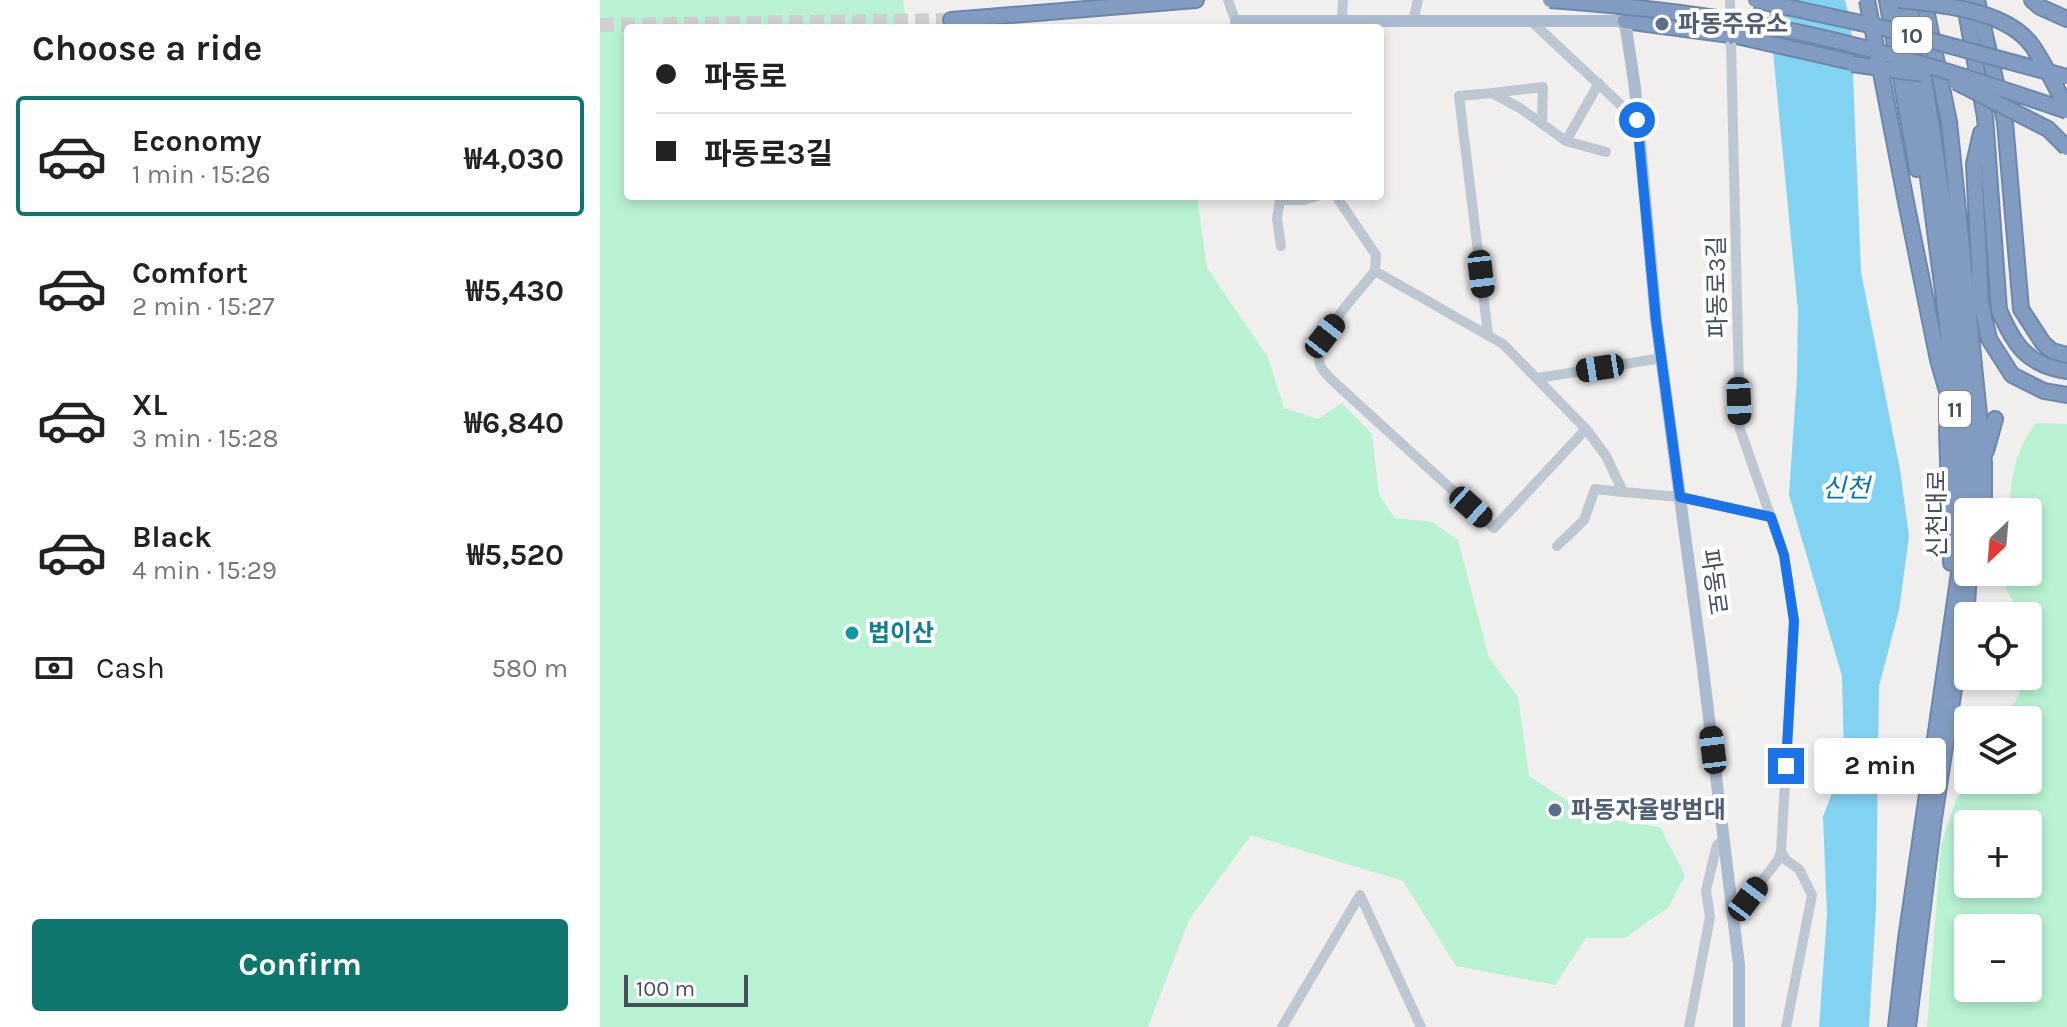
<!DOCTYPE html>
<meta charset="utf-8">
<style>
:root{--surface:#fff;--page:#f2f2f2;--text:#222;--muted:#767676;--line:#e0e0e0;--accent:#0f766e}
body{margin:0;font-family:Karla,"Noto Sans KR",sans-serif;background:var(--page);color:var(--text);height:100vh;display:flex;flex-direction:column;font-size:30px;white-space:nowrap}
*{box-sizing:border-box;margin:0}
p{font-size:26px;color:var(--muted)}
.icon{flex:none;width:44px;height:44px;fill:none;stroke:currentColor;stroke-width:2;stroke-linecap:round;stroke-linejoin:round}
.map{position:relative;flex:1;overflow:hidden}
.details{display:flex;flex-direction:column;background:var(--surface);width:600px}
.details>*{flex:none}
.hud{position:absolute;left:24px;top:24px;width:760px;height:176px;border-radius:8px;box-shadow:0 4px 12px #0003;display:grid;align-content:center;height:176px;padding:0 32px;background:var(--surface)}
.needle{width:52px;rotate:206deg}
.fabs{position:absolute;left:1354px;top:498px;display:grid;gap:16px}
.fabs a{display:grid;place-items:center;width:88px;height:88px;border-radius:8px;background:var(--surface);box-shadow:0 4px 12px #0003;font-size:40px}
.scale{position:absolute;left:24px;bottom:20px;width:124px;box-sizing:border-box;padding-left:8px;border:4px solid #45505d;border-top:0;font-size:22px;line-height:28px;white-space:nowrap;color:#45505d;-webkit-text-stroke:6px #fff;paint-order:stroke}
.end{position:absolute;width:36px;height:36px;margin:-18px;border:10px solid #1a73e8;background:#fff;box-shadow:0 0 0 4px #fff}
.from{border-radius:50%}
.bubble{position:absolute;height:56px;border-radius:8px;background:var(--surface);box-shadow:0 4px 12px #0003;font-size:26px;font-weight:700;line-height:56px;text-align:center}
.car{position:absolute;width:24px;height:48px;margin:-24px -12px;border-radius:10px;box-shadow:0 0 6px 2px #0007;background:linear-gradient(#222 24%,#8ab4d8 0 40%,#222 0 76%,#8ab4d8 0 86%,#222 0)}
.hud b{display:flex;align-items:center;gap:28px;height:76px;font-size:30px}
.hud b+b{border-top:2px solid var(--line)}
.hud i{width:20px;height:20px;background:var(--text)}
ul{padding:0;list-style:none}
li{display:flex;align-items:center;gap:24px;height:120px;margin:0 16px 12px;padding:0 16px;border:4px solid transparent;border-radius:8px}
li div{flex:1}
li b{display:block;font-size:30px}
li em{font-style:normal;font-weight:700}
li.active{border-color:var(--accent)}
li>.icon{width:72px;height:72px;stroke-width:1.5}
h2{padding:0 32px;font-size:36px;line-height:96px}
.pay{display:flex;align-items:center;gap:20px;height:88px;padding:0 32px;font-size:30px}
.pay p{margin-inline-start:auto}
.cta{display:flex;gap:16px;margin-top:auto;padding:16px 32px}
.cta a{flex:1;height:92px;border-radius:8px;background:var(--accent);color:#fff;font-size:32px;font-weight:700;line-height:92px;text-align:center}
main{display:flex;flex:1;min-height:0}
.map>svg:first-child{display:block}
.green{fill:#b8f2d3;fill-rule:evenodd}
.water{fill:#82d3f2}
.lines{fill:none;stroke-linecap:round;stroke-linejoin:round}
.highway-tunnel{stroke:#cfced1;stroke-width:14;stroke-dasharray:14 7;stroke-linecap:butt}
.highway-casing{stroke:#6d87ac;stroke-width:18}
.minor{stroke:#bdc7d1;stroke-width:10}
.major{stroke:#abbbcf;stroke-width:12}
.highway{stroke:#829cc1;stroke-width:14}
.highway-bridge-casing{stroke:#6d87ac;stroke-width:18;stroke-linecap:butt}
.highway-bridge{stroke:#829cc1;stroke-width:14}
.route{stroke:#1a73e8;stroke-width:10}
.service-dot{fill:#5c6f8a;stroke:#fff;stroke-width:3}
.culture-dot{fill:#0f9aa8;stroke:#fff;stroke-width:3}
.labels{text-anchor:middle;stroke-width:8;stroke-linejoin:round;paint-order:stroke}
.shield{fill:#fff;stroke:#7d848e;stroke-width:2}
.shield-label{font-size:22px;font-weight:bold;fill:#45505d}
.service-label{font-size:24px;font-weight:bold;fill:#4e5e75;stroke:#fff;text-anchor:start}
.street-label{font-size:24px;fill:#45505d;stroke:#fff}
.culture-label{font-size:24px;font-weight:bold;fill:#0d838f;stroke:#fff;text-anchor:start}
.water-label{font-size:26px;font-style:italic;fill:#037baa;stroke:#fff}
</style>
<main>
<section class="details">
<h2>Choose a ride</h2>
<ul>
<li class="active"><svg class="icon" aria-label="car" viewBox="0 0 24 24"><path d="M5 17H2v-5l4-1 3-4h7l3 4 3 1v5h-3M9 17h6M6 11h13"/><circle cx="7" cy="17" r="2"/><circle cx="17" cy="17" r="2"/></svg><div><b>Economy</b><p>1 min · 15:26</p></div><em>₩4,030</em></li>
<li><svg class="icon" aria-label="car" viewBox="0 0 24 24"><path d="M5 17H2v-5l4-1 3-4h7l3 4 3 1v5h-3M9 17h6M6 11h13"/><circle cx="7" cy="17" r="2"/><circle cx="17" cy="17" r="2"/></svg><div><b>Comfort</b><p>2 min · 15:27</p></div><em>₩5,430</em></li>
<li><svg class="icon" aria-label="car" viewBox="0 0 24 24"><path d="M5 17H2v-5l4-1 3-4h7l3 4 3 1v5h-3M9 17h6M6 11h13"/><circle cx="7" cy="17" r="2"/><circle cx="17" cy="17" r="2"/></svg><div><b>XL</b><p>3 min · 15:28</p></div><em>₩6,840</em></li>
<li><svg class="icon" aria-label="car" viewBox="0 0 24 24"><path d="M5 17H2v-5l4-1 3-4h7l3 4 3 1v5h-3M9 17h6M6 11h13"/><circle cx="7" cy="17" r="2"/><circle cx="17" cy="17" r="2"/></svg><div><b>Black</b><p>4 min · 15:29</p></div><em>₩5,520</em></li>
</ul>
<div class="pay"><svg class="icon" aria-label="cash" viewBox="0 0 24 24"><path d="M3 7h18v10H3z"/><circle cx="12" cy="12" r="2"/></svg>Cash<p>580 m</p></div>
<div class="cta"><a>Confirm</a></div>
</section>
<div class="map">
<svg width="1467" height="1027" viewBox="0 0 1467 1027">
<rect width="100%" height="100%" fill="#f1eeee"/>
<path class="green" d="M0,0h303l4,28h-279v168h569l10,72 61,89 16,51 34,11 24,-16 30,31 7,61 16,23 37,4 26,18 31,118 29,39 11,79 63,41 68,10 25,48 -16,32 -44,31h-39l-31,47 -99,-19 -53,-85 -152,-46 -62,85 -41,107h-548z
M1436,423l31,1v603h-140l14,-183 15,-44 13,-20h59v-60h-24l16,-27v-17h8v-60h-11c-2,-22 -14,-20 -13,-44h24v-60h-20c5,-37 5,-59 28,-89zM1368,824h60v60h-60zM1368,928h60v60h-60z"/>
<path class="water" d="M1168,0h77l6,25 10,247 39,198 9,66 -10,74 -20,76 -3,222 -7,119h-50l8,-112 -4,-98 21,-57 -2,-84 -53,-181 8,-118 1,-66z"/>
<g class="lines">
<path class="highway-tunnel" d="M0,25l351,-5"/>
<g class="highway-casing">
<path id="highway" d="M1287,0l30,169
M1308,0c20,87 31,175 43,264 10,82 23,165 22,248
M1324,0l25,122 35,341v49
M1364,0l21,117 14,193c15,35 28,55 68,61
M1377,0l28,122 16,187 22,34 9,8 15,4
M1432,0l8,7 27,12
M351,20l245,-20
M1025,21l105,14
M1132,35l133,30
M1381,133l-7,31 7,139 8,36 23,36 32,16 23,4
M1306,202l32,158 9,31
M1347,428l4,135
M1386,451l9,-32
M1296,1027l10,-88 54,-373 2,-67 -15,-177 -27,-205 -23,-117
M1308,1027l26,-209 33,-213 2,-33"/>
</g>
<path class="minor" d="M628,0l10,28
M743,0l-1,19 7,1
M1130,0l10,429 44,126 10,66 -13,231 -3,8 -45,58
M930,20l107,100
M809,21h4l5,-21
M892,93l51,-6 -1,37
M966,141l33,-58
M736,196l40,59 -1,16 128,73 83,85 20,27 17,36 57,5 91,20
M681,246l-4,-28 3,-18h24l13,-4
M775,271c-15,19 -66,71 -54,96 3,5 8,10 12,14l161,147 92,-99
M888,334l-29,-238 33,-3 28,15 46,33 40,11
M938,378l124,-20
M957,546l27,-26 11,-31 28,3
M1181,852l5,8 13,9 13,26 -26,132
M682,1027l78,-132 61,132
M1089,1027l21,-110 -4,-27 11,-45 7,-6"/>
<path class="major" d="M1024,15l11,73 21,232 46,341 37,304v62
M636,21h389"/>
<use href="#highway" class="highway"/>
<g class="highway-bridge-casing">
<path id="highway-bridge" d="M950,0c81,6 162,15 242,31 93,19 185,49 275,80
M1155,0l133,29 179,48
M1267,0l39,202
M1299,0c41,5 108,9 134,47 13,19 23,41 34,61
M1130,35h2
M1252,64l71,10
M1356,82l92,47 19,19"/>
</g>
<use href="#highway-bridge" class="highway-bridge"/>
</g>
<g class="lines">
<path class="route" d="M1037,120l19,200 24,177 91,20 13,38 10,66 -8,145"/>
</g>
<g class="service-dot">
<circle cx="1062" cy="24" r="8"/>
<circle cx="955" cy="810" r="8"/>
</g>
<circle class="culture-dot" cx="252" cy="633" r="8"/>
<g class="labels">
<g class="shield">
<rect x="1292" y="17" width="40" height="36" rx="6"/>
<rect x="1339" y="391" width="32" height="36" rx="6"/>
</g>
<g class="shield-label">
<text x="1312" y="43">10</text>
<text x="1355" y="417">11</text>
</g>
<g class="service-label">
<text x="1078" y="32">파동주유소</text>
<text x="971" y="818">파동자율방범대</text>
</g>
<g class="street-label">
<text transform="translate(1117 287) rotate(-91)" y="8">파동로3길</text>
<text transform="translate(1337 514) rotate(-90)" y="8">신천대로</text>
<text transform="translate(1114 582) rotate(82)" y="8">파동로</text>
</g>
<g class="culture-label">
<text x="268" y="641">법이산</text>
</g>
<g class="water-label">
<text x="1246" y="497">신천</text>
</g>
</g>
</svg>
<div class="fabs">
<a><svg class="needle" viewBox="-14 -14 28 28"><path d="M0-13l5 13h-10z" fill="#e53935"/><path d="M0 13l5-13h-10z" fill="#767676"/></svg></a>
<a><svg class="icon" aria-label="locate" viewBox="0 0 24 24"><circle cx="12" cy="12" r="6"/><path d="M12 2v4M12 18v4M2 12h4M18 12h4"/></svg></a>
<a><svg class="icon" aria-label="layers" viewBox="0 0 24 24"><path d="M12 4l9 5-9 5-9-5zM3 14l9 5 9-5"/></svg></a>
<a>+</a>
<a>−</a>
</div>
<div class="scale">100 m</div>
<i class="end from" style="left:1037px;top:120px"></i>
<i class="end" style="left:1186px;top:766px"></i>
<div class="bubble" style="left:1214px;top:738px;width:132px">2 min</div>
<i class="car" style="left:881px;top:274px;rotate:173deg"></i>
<i class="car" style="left:725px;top:336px;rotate:38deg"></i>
<i class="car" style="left:1000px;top:368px;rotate:261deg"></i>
<i class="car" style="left:1139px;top:401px;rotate:178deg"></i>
<i class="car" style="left:871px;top:507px;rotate:132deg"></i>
<i class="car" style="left:1113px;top:750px;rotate:353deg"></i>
<i class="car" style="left:1148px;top:899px;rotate:37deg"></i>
<div class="hud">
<b><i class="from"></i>파동로</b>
<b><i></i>파동로3길</b>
</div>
</div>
</main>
